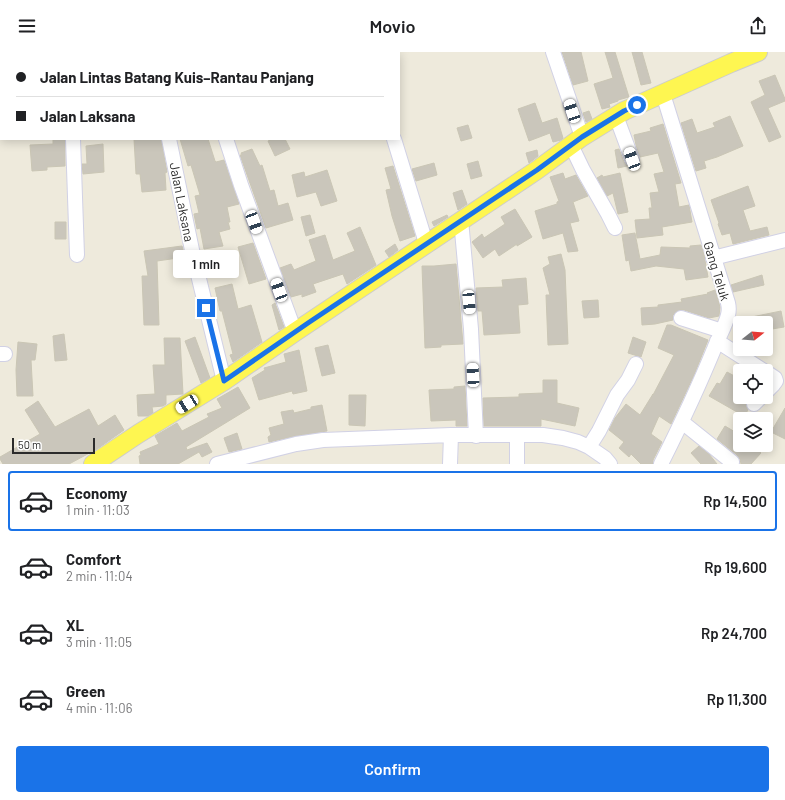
<!DOCTYPE html>
<meta charset="utf-8">
<style>
:root{--surface:#fff;--page:#f2f2f2;--text:#202124;--muted:#757577;--line:#e0e0e0;--accent:#1a73e8}
body{margin:0;font-family:Barlow,sans-serif;background:var(--page);color:var(--text);height:100vh;display:flex;flex-direction:column;font-size:15px;white-space:nowrap}
*{box-sizing:border-box;margin:0}
p{font-size:13px;color:var(--muted)}
.icon{flex:none;width:22px;height:22px;fill:none;stroke:currentColor;stroke-width:2;stroke-linecap:round;stroke-linejoin:round}
.map{position:relative;height:412px;overflow:hidden}
.sheet{display:flex;flex-direction:column;background:var(--surface);flex:1}
.sheet>*{flex:none}
.top-card{position:absolute;left:0px;top:0px;width:400px;height:88px;box-shadow:0 2px 10px #0003;display:grid;align-content:center;height:88px;padding:0 16px;background:var(--surface)}
.needle{width:26px;rotate:73deg}
.buttons{position:absolute;left:733px;top:264px;display:grid;gap:8px}
.buttons a{display:grid;place-items:center;width:40px;height:40px;border-radius:4px;background:var(--surface);box-shadow:0 2px 10px #0003;font-size:20px}
.scale{position:absolute;left:12px;bottom:10px;width:83px;box-sizing:border-box;padding-left:4px;border:2px solid #2b2b2b;border-top:0;font-size:11px;line-height:14px;white-space:nowrap;color:#2b2b2b;-webkit-text-stroke:3px #fff;paint-order:stroke}
.end{position:absolute;width:18px;height:18px;margin:-9px;border:5px solid #1a73e8;background:#fff;box-shadow:0 0 0 2px #fff}
.from{border-radius:50%}
.bubble{position:absolute;height:28px;border-radius:4px;background:var(--surface);box-shadow:0 2px 10px #0003;font-size:13px;font-weight:600;line-height:28px;text-align:center}
.car{position:absolute;width:12px;height:24px;margin:-12px -6px;border-radius:5px;box-shadow:0 0 3px 1px #0007;background:linear-gradient(#fff 24%,#345 0 40%,#fff 0 76%,#345 0 86%,#fff 0)}
.top-card b{display:flex;align-items:center;gap:14px;height:38px;font-size:15px}
.top-card b+b{border-top:1px solid var(--line)}
.top-card i{width:10px;height:10px;background:var(--text)}
ul{padding:7px 0 0;list-style:none}
li{display:flex;align-items:center;gap:12px;height:60px;margin:0 8px 6px;padding:0 8px;border:2px solid transparent;border-radius:4px}
li div{flex:1}
li b{display:block;font-size:15px}
li em{font-style:normal;font-weight:600}
li.current{border-color:var(--accent)}
li>.icon{width:36px;height:36px;stroke-width:1.5}
.action{display:flex;gap:8px;margin-top:auto;padding:8px 16px}
.action a{flex:1;height:46px;border-radius:4px;background:var(--accent);color:#fff;font-size:16px;font-weight:600;line-height:46px;text-align:center}
header{display:flex;justify-content:space-between;align-items:center;height:52px;padding:0 16px;background:var(--surface);font-size:18px;font-weight:600}
.map>svg:first-child{display:block}
.building{fill:#cac6bb;stroke:#cac6b5}
.lines{fill:none;stroke-linecap:round;stroke-linejoin:round}
.minor-casing{stroke:#d1d1e5;stroke-width:16}
.major-casing{stroke:#ccc;stroke-width:20}
.minor{stroke:#fff;stroke-width:14}
.major{stroke:#fef651;stroke-width:18}
.route{stroke:#1a73e8;stroke-width:5}
.labels{text-anchor:middle;stroke-width:3.5;stroke-linejoin:round;paint-order:stroke}
.street-label{font-size:13px;fill:#2b2b2b;stroke:#fff}
</style>
<header><svg class="icon" aria-label="menu" viewBox="0 0 24 24"><path d="M4 6h16M4 12h16M4 18h16"/></svg>Movio<svg class="icon" aria-label="share" viewBox="0 0 24 24"><path d="M12 15V3M7 8l5-5 5 5M5 13v7h14v-7"/></svg></header>
<div class="map">
<svg width="785" height="412" viewBox="0 0 785 412">
<rect width="100%" height="100%" fill="#eeeadc"/>
<path class="building" d="M562,0h19l7,29 -15,4z
M605,0h10l14,45 -11,3v1l-9,3 1,3 -8,2 -8,-25 19,-6z
M632,0h10l9,31 -10,2z
M775,23l10,24v2l-17,7 13,29 -12,5 -18,-40 14,-7 -6,-14z
M535,51l7,20 15,-5 6,20 -2,2 -8,2 -3,-9 -21,8 -11,-32z
M589,59l3,8 -6,3 -3,-9z
M730,64l13,30 -26,11 -13,4 2,7 -10,3 -15,-48 11,-4 5,14 18,-6 -2,-4z
M663,72l18,59 -6,1 4,23 10,-2 3,17 -30,5 1,8 -26,3 -2,-18 15,-1 -1,-11h3l-2,-15 9,-1 -5,-18 10,-2 -6,-19 -18,4 -4,-12 -2,-10 17,-4 -1,-3z
M468,73l4,13 -11,3 -4,-13z
M53,87h12v27l-18,1v3l-15,1 -2,-26 23,-1z
M134,87h27l6,33 -2,1 1,17 -24,2 -2,-18h-4z
M180,87h28l7,22 1,1 8,-2 15,44 -12,3 3,15h-2l2,7 -11,3 4,14 -19,3 -4,-21 -3,1 -3,-15 5,-1 -4,-17 5,-1 -9,-30 -3,1z
M273,87h12l5,10 -15,7 -7,-15z
M103,92l1,28 -21,2 -1,-10h5l-1,-18z
M252,97l8,17 2,-1 8,26 4,-1 4,16 10,-3 5,17 -27,8 -26,-73h2l-1,-2z
M619,97l5,13 3,4 -9,2 -3,-18z
M537,98l1,6 -9,7 -3,-10z
M478,109l4,15 -11,3 -4,-15z
M434,111l3,12 -21,6 -4,-12z
M393,114l22,70 -15,5 -8,-25 -6,-26 5,-1 -6,-21z
M327,118l10,31 -16,5 -5,-14 -19,5 -5,-22 12,-3 1,5z
M563,121l2,6 11,-4 12,21 -15,6 6,19 -9,2 8,28 -10,1 -5,-19 -20,6 -8,-28 22,-7v-2l2,-1 -9,-24z
M620,121l8,39 -10,2 -5,-21 -6,3 -10,-18 5,-3 1,2z
M748,134l7,20 -12,4 7,21 17,-4 2,8 -36,9 -3,-11 -8,2 -4,-11 1,-1 -8,-23z
M462,138l5,14 -9,6 -5,-17z
M515,157l17,28 -15,9v-2l-18,12 -4,-7 -12,9 -11,-16 10,-8 2,4 21,-14 -4,-7z
M310,163l5,18 -9,3 -5,-19z
M447,163l1,2 -14,9 -2,-4z
M55,170h11v17h-11z
M360,175l16,38 -29,19 -4,-10 -30,10 3,8 -14,5v-3l-11,3 -11,-29 11,-4 3,6 22,-9 -7,-21 16,-5 8,25 22,-9 -8,-18z
M635,181l5,26 20,-4 1,-8 29,1v-2l11,-1 3,10 4,22 -22,3 -2,-11 -28,-3 -25,5 -2,-11 -3,1 -4,-26z
M253,191l13,36 -17,5 -11,-37z
M395,192l3,6 -9,7 -4,-6z
M182,194l3,11 -28,4 2,64h-15l-2,-49h6l-4,-25z
M561,202l4,16 3,74 -20,1 -2,-50h4l-7,-27 7,-4 -2,-7z
M456,212l7,80 -22,1v2l-16,1 -3,-82h12z
M762,223l2,10 -31,7 -2,-7z
M526,226l2,26 -10,1 2,28 -36,2 -2,-24h-4l-2,-23 27,-1 -1,-7z
M232,232l6,25 13,-4 11,37 -29,20 -3,-7 3,-1 -11,-43h-2l-5,-23z
M715,238l5,17 -1,9 -10,2 -25,-8h-4l-4,2 -3,3v5l-18,4 -13,1 -1,-17 17,-1v-2l24,-3 -1,-3 27,-5 -1,-1z
M598,248l1,17 -15,1 -2,-17z
M275,251l9,24 -5,3 -7,-25z
M781,259l3,16 -18,3v-7h-24v-4z
M667,273h4l37,15 -14,35 -23,49 -12,-8 -8,18 11,8 -9,18v4h-12l-10,-10 -2,3 -10,-9 5,-6 -15,-12 6,-12 11,-14 14,11 13,-21v1l21,-40 -16,-7z
M64,282l3,26 -12,1 -2,-25z
M195,285l15,41 -9,5 -16,-42z
M633,285l13,5 -5,15 -13,-4z
M164,286h16l3,56 -17,1v9l-3,2 -11,1 1,6 -5,3h-10l-1,-21 18,-1 -2,-29h12z
M18,290l19,2 -2,16h-4l2,36h-16l-1,-26z
M328,293l7,28 -13,3 -7,-28z
M299,298l8,41 -14,3 -1,-3 -33,9 -7,-22 13,-8 -1,-2 22,-6 -2,-8z
M727,320l13,7v18l7,3 -1,6 2,4 -4,6 -35,-20 8,-13 3,1z
M543,328h14v23l22,5 -4,18 -34,-7v7h-57l-1,-28 36,-1v-3l24,-1z
M465,334l2,40h-11v-6l-25,1 -2,-31 25,-1v-2z
M238,335l12,21 -64,39 1,3 20,-7 5,9 -10,5 -3,-5 -21,12h-38l-1,-8 2,-1 -1,-3 19,-8 -4,-8 22,-13 5,8 27,-14 -2,-3 15,-6 -5,-9z
M349,343h17l-1,31 -16,-1z
M38,349l17,26 34,-18 9,17 17,-11 9,15 -27,19 -28,15h-66l-3,-5v-2l40,-23 -15,-24z
M322,353l5,26 -32,5 -26,6 -1,-5 3,-2 -2,-7 15,-4 -3,-12 12,-2 1,3 17,-4v-2z
M785,356v31l-14,-7z
M725,374l15,9v10h12l9,8 -10,11h-10l-1,-5 -3,-4 -20,-16z
M237,381l5,16 -13,3 -5,-14z
M699,394l10,8 8,10h-16l-10,-11z"/>
<g class="lines">
<g class="minor-casing">
<path id="minor" d="M152,0v1
M367,0v1
M553,0l29,85
M58,1v-1
M258,1l5,-1
M0,59h1
M616,64l16,43
M73,87l4,116
M169,87l23,111 32,131
M226,87l15,46 54,147
M394,87l32,104
M571,93l12,25 25,44 7,14
M461,168l10,109 5,107
M713,206l72,-18
M681,266l41,13
M717,289l47,30
M0,302h5
M766,320l9,6 1,3 -3,4 -7,7
M754,352l7,-7
M682,370l50,40
M589,395l10,-16 18,-36 11,-15 8,-16
M217,412l79,-20 27,-4 128,-5h92l20,3 15,4 11,5 16,11 5,6
M450,412l1,-29
M517,412v-29
M661,412c19,-38 37,-76 53,-115 4,-11 11,-22 14,-34 1,-4 1,-8 0,-12l-65,-209"/>
</g>
<g class="major-casing">
<path id="major" d="M93,412l45,-30 86,-53 71,-49 242,-162 45,-33 42,-26 107,-48 27,-11"/>
</g>
<use href="#minor" class="minor"/>
<use href="#major" class="major"/>
</g>
<g class="lines">
<path class="route" d="M206,256l18,73 84,-58 229,-153 45,-33 42,-26 13,-6"/>
</g>
<g class="labels">
<g class="street-label">
<text transform="translate(182 150) rotate(79)" y="5">Jalan Laksana</text>
<text transform="translate(717 219) rotate(73)" y="5">Gang Teluk</text>
</g>
</g>
</svg>
<div class="buttons">
<a><svg class="needle" viewBox="-14 -14 28 28"><path d="M0-13l5 13h-10z" fill="#e53935"/><path d="M0 13l5-13h-10z" fill="#757577"/></svg></a>
<a><svg class="icon" aria-label="locate" viewBox="0 0 24 24"><circle cx="12" cy="12" r="6"/><path d="M12 2v4M12 18v4M2 12h4M18 12h4"/></svg></a>
<a><svg class="icon" aria-label="layers" viewBox="0 0 24 24"><path d="M12 4l9 5-9 5-9-5zM3 14l9 5 9-5"/></svg></a>
</div>
<div class="scale">50 m</div>
<i class="end from" style="left:637px;top:53px"></i>
<i class="end" style="left:206px;top:256px"></i>
<div class="bubble" style="left:173px;top:198px;width:66px">1 min</div>
<i class="car" style="left:572px;top:59px;rotate:341deg"></i>
<i class="car" style="left:632px;top:107px;rotate:340deg"></i>
<i class="car" style="left:254px;top:170px;rotate:160deg"></i>
<i class="car" style="left:279px;top:238px;rotate:340deg"></i>
<i class="car" style="left:469px;top:250px;rotate:175deg"></i>
<i class="car" style="left:473px;top:323px;rotate:357deg"></i>
<i class="car" style="left:187px;top:352px;rotate:238deg"></i>
<div class="top-card">
<b><i class="from"></i>Jalan Lintas Batang Kuis–Rantau Panjang</b>
<b><i></i>Jalan Laksana</b>
</div>
</div>
<section class="sheet">
<ul>
<li class="current"><svg class="icon" aria-label="car" viewBox="0 0 24 24"><path d="M5 17H2v-5l4-1 3-4h7l3 4 3 1v5h-3M9 17h6M6 11h13"/><circle cx="7" cy="17" r="2"/><circle cx="17" cy="17" r="2"/></svg><div><b>Economy</b><p>1 min · 11:03</p></div><em>Rp 14,500</em></li>
<li><svg class="icon" aria-label="car" viewBox="0 0 24 24"><path d="M5 17H2v-5l4-1 3-4h7l3 4 3 1v5h-3M9 17h6M6 11h13"/><circle cx="7" cy="17" r="2"/><circle cx="17" cy="17" r="2"/></svg><div><b>Comfort</b><p>2 min · 11:04</p></div><em>Rp 19,600</em></li>
<li><svg class="icon" aria-label="car" viewBox="0 0 24 24"><path d="M5 17H2v-5l4-1 3-4h7l3 4 3 1v5h-3M9 17h6M6 11h13"/><circle cx="7" cy="17" r="2"/><circle cx="17" cy="17" r="2"/></svg><div><b>XL</b><p>3 min · 11:05</p></div><em>Rp 24,700</em></li>
<li><svg class="icon" aria-label="car" viewBox="0 0 24 24"><path d="M5 17H2v-5l4-1 3-4h7l3 4 3 1v5h-3M9 17h6M6 11h13"/><circle cx="7" cy="17" r="2"/><circle cx="17" cy="17" r="2"/></svg><div><b>Green</b><p>4 min · 11:06</p></div><em>Rp 11,300</em></li>
</ul>
<div class="action"><a>Confirm</a></div>
</section>
